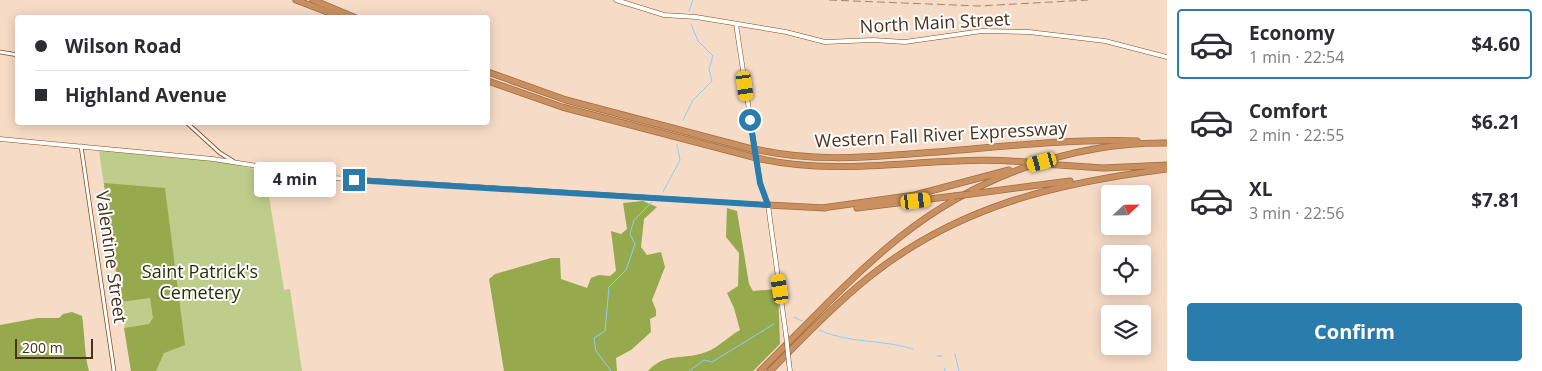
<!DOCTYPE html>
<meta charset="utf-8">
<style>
:root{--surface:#fff;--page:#f2f2f3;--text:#2b2b33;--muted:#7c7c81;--line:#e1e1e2;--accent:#297cac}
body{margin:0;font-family:"Open Sans",sans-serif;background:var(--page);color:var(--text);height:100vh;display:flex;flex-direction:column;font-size:19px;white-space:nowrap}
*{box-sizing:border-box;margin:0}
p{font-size:16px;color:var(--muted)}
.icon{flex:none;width:28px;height:28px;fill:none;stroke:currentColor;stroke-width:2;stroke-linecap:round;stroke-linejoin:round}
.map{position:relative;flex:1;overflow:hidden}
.panel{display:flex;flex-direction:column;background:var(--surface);width:375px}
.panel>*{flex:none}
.hud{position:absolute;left:15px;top:15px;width:475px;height:110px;border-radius:5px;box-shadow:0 2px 12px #0003;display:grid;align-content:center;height:110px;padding:0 20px;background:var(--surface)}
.needle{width:32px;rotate:68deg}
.fabs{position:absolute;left:1101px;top:185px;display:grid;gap:10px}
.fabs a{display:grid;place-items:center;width:50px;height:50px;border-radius:5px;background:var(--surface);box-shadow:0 2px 12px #0003;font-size:25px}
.scale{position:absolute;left:15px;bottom:12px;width:78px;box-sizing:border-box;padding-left:5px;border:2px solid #4b311c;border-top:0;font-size:14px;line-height:18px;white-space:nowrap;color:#4b311c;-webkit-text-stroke:4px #fff;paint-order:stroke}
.end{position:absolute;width:22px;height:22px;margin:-11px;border:6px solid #297cac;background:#fff;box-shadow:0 0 0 2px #fff}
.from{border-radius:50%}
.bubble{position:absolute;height:35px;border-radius:5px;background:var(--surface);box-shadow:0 2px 12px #0003;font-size:16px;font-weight:700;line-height:35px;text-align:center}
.car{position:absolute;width:15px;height:30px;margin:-15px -8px;border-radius:6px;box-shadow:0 0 4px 1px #0007;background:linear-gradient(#f5c518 24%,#345 0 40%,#f5c518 0 76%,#345 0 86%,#f5c518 0)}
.hud b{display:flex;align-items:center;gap:18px;height:48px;font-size:19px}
.hud b+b{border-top:1px solid var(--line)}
.hud i{width:12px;height:12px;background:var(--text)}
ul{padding:9px 0 0;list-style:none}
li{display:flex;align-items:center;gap:15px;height:70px;margin:0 10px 8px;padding:0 10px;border:2px solid transparent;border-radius:5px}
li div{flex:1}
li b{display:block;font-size:19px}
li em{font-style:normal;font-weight:700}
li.active{border-color:var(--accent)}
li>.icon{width:45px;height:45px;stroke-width:1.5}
.cta{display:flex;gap:10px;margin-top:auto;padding:10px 20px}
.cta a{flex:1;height:58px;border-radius:5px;background:var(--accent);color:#fff;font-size:20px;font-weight:700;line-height:58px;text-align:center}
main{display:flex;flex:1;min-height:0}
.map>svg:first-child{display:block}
.green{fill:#becd8b}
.forest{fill:#96a94d}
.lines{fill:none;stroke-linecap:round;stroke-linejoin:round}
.stream{stroke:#89cefd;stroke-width:1}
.tertiary-casing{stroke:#844b14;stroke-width:4.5}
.secondary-casing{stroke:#844b14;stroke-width:5}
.motorway-casing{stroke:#9e6e48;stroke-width:7}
.tertiary{stroke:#fff;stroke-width:3}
.secondary{stroke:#fff;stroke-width:4}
.motorway{stroke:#ca8f5f;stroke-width:5.5}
.rail{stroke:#a08571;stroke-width:1;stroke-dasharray:8 4;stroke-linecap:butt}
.secondary-bridge-casing{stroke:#844b14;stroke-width:5;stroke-linecap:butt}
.motorway-bridge-casing{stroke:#9e6e48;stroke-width:7;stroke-linecap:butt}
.secondary-bridge{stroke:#fff;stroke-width:4}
.motorway-bridge{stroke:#ca8f5f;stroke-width:5.5}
.route{stroke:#297cac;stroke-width:6}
.labels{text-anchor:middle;stroke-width:4;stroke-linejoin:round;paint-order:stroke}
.street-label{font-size:18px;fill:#4b311c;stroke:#fff}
.park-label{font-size:18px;fill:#282f08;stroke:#fff}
</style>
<main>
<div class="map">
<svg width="1167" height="371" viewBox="0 0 1167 371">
<rect width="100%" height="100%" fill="#f6dbc7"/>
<path class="green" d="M99,151l121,11 45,9 19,119 6,-1 12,82h-171z"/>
<path class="forest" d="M104,183l61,5 20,157 -21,8 -8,18h-25l-7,-43 25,-4 4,-6 -3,-20 -30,4z
M643,201l14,6 -13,12 -3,28 6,8 14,-3 4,15 -13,33 4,10v6l-6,3 1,13 -20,18 -15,8 1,13h-113l-15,-92 6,-5 56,-16h9l1,21 26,9 4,-10 8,-3 11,1 6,-5 -5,-40 10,3 6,-5 -4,-26z
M727,208l10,3 12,73 4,7 25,-2 2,55 -27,27h-105c19,-20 35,-10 58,-19 12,-4 23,-16 34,-22l-6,-22 -7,-15 11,-7 1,-33 -13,-16z
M72,312l10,4c3,19 2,37 7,55h-89v-46l38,-7h21l4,-4z"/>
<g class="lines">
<path class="stream" d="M689,11l4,-11
M683,120l10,-20 19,-19 -3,-12 4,-13 -15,-15 -7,-17
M663,192l17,-32 -3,-16
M794,317l8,4
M819,330c31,14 63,9 94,19
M955,354l4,17
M937,356h5
M944,368l1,3
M611,371l-15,-20 -2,-13 11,-7 4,-44 17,-17 9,-26 -5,-10 4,-14 18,-18
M689,371l15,-11 8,2 62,-38"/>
<g class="tertiary-casing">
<path id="tertiary" d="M0,52l18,3
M186,122l34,31 13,8
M81,146l33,225"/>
</g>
<g class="secondary-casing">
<path id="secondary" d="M616,0l48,15 32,2 90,15 39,10 48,-2 32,2 77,-11 47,1 76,9 62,16
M736,24l24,159 8,22 18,130
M0,139l213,20 120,19 435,27
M789,363l1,8"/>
</g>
<g class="motorway-casing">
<path id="motorway" d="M296,0l47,18
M313,0l43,18
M488,72l78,28 186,49
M488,81l74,26 191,50
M759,150c51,11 100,8 151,4 75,-5 152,-16 227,-13
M761,159c87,19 176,-5 264,3
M1044,164l59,4 64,-3
M971,194l99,-13
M768,205l57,3
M822,208l93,-13 94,-25
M857,208l97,-12
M760,371c46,-45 90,-94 140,-134 75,-60 171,-95 267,-94
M770,371c32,-32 63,-65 99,-94 89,-71 187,-94 298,-108"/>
</g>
<use href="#tertiary" class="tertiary"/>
<use href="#secondary" class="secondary"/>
<use href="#motorway" class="motorway"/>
<path class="rail" d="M829,0l150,6 109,-6"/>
<g class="secondary-bridge-casing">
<path id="secondary-bridge" d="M786,335l3,28"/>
</g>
<g class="motorway-bridge-casing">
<path id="motorway-bridge" d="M752,149l7,1
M753,157l8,2
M1025,162l19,2
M954,196l17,-2"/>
</g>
<use href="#secondary-bridge" class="secondary-bridge"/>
<use href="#motorway-bridge" class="motorway-bridge"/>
</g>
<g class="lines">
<path class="route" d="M354,180l414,25 -8,-22 -10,-63"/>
</g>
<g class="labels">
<g class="street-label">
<text transform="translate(935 23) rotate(-3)" y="6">North Main Street</text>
<text transform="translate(941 135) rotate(-3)" y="6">Western Fall River Expressway</text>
<text transform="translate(111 257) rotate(82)" y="6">Valentine Street</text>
</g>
<g class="park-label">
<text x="200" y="278">Saint Patrick's<tspan x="200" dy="21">Cemetery</tspan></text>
</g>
</g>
</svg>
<div class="fabs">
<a><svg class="needle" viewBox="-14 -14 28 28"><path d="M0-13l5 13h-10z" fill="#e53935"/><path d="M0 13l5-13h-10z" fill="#7c7c81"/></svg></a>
<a><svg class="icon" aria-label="locate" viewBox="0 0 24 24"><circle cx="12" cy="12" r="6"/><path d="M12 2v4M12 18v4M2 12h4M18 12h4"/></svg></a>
<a><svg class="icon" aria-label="layers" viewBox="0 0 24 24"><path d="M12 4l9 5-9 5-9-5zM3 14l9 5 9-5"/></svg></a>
</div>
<div class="scale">200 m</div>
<i class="end from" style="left:750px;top:120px"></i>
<i class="end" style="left:354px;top:180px"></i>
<div class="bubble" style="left:254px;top:162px;width:82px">4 min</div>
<i class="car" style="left:745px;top:86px;rotate:172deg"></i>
<i class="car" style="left:1042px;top:162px;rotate:255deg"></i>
<i class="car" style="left:916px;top:201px;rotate:83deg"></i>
<i class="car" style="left:780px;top:289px;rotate:351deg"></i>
<div class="hud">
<b><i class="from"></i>Wilson Road</b>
<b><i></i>Highland Avenue</b>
</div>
</div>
<section class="panel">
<ul>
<li class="active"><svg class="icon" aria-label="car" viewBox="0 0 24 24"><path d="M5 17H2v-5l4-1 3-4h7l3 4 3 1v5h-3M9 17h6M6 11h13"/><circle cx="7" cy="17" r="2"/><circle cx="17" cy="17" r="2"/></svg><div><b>Economy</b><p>1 min · 22:54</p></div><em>$4.60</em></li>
<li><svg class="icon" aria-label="car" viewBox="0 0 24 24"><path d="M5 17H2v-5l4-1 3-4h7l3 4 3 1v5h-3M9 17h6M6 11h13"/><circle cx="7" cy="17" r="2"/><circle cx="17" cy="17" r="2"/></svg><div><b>Comfort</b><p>2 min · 22:55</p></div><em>$6.21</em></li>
<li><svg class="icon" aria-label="car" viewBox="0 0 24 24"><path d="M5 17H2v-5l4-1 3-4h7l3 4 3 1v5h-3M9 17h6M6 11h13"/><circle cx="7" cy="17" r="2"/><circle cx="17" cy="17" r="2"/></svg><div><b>XL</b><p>3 min · 22:56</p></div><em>$7.81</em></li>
</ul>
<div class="cta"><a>Confirm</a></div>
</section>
</main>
